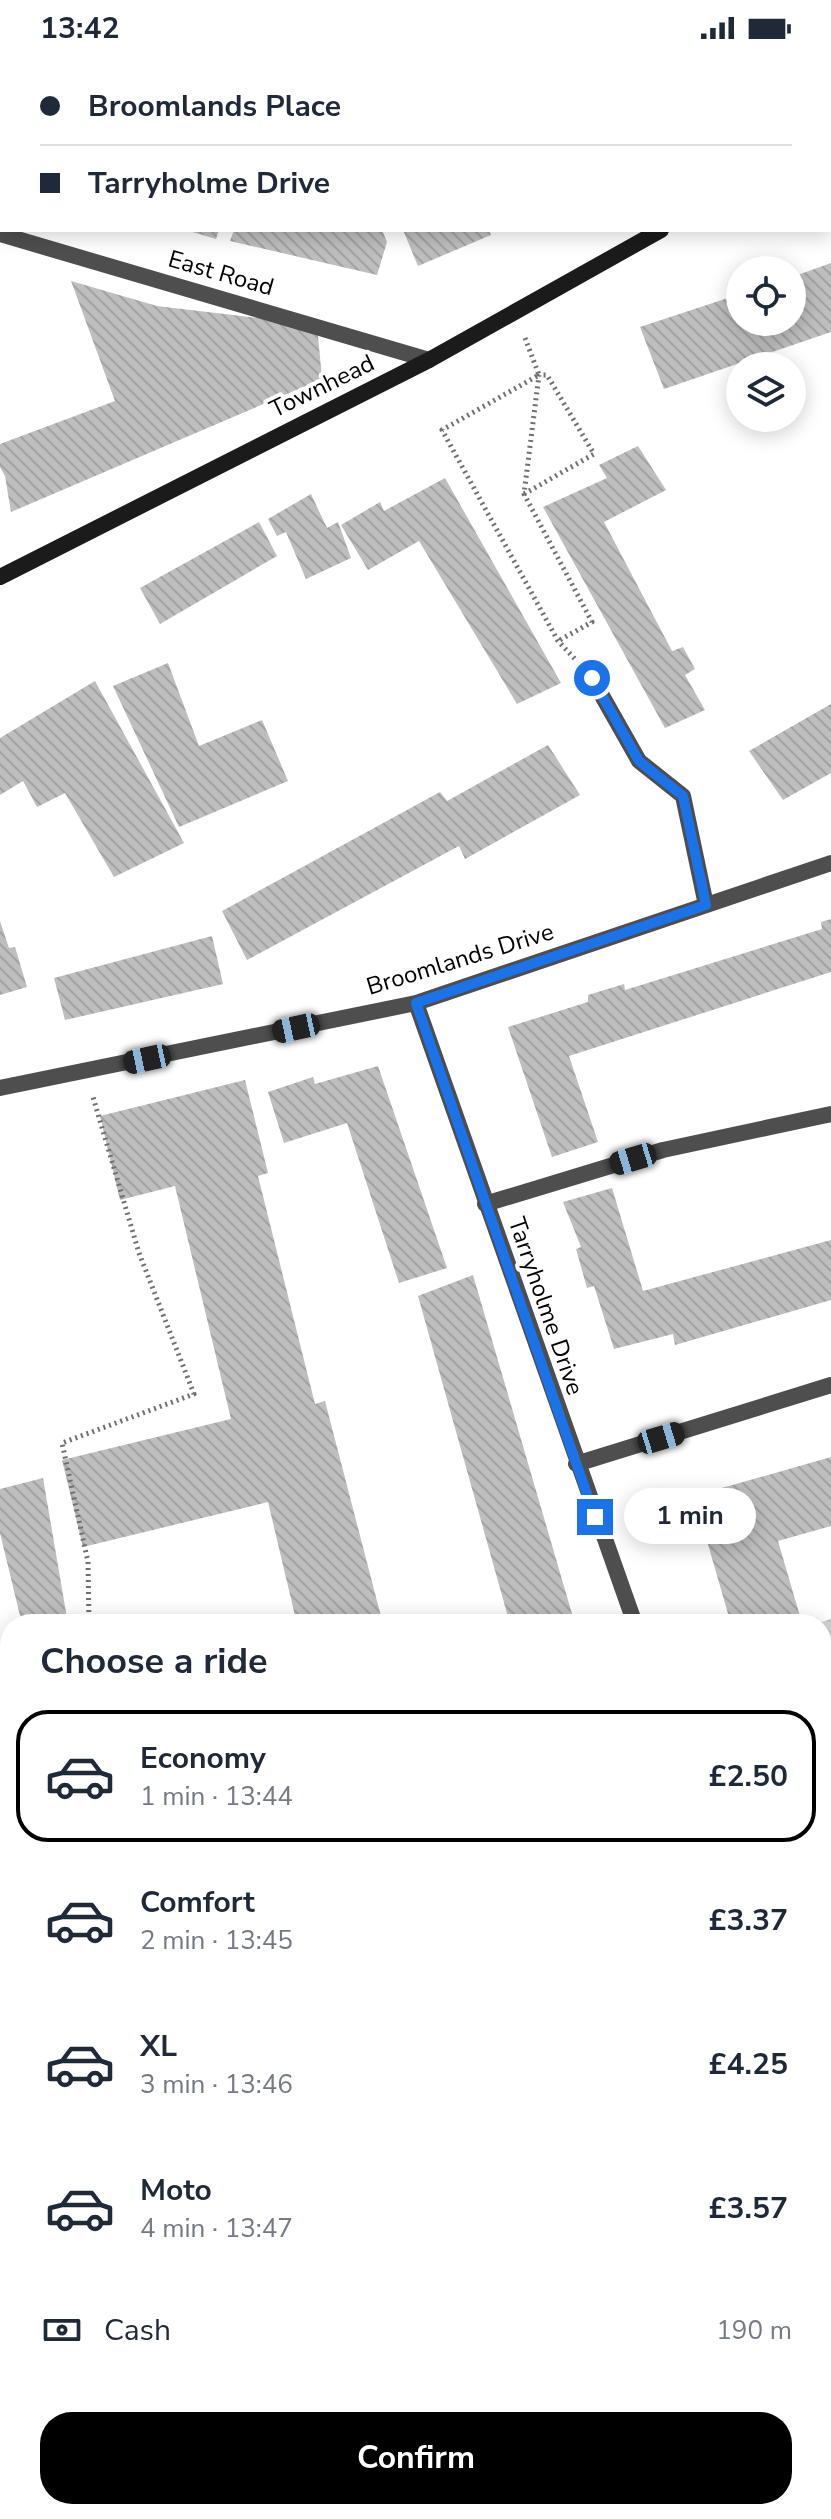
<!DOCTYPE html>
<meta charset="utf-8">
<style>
:root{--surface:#fff;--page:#f6f6f7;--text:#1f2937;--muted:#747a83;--line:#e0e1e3;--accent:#000}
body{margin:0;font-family:"Nunito Sans",sans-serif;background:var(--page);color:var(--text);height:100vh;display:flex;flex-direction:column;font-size:30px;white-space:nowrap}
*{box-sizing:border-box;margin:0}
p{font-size:26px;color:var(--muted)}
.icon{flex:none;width:44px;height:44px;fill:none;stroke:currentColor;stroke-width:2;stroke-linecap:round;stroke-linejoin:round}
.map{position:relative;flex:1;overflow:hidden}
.side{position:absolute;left:0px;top:1558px;width:832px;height:906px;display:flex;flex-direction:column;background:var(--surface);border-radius:32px 32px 0 0;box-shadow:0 4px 20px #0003}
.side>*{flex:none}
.guide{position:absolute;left:0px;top:0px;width:832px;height:176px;box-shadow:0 4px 20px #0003;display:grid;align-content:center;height:176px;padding:0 40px;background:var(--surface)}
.buttons{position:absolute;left:726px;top:200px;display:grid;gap:16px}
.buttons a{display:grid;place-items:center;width:80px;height:80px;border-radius:50%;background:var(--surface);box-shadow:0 4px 20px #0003;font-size:40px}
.end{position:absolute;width:36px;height:36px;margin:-18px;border:10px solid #1a73e8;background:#fff;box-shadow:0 0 0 4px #fff}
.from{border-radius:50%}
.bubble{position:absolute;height:56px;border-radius:28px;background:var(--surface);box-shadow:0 4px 20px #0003;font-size:26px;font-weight:700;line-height:56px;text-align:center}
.car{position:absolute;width:24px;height:48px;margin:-24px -12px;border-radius:10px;box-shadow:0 0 6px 2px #0007;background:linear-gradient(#222 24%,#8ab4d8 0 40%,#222 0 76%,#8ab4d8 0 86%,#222 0)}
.guide b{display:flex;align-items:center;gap:28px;height:76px;font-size:30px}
.guide b+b{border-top:2px solid var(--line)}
.guide i{width:20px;height:20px;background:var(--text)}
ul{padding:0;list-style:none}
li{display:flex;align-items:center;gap:24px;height:132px;margin:0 16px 12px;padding:0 24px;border:4px solid transparent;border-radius:32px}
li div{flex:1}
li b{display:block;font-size:30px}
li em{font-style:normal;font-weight:700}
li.current{border-color:var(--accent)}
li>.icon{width:72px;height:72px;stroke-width:1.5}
h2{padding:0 40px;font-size:36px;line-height:96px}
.pay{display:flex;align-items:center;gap:20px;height:88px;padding:0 40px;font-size:30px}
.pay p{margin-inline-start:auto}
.primary-button{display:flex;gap:16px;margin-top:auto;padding:16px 40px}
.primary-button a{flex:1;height:92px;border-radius:32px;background:var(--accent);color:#fff;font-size:32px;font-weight:700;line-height:92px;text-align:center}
.status{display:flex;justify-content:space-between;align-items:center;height:56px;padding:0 40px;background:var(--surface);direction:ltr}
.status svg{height:22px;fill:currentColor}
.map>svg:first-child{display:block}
.park{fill:url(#park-dots)}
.pitch{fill:#d5d5d5}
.building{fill:url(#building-back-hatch)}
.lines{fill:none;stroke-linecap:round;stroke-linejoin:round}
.path{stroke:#707070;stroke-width:5;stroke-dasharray:2 4;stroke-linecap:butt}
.service{stroke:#4e4e4e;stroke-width:16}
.minor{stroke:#4e4e4e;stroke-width:16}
.secondary{stroke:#1b1b1b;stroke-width:16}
.route{stroke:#1a73e8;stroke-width:10}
.labels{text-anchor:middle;stroke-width:8;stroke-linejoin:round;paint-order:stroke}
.street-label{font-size:24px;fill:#000;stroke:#fff}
</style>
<div class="status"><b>13:42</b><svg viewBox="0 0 49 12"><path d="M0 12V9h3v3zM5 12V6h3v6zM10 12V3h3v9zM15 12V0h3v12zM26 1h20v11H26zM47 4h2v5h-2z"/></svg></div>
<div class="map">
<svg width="831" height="2463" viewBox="0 0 831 2463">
<defs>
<pattern id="park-dots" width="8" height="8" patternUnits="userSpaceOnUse" patternTransform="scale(2)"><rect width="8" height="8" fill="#d5d5d5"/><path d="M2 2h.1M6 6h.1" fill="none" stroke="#b5b5b5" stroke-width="1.8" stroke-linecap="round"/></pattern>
<pattern id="building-back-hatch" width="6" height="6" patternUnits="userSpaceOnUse" patternTransform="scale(2)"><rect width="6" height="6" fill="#bebebe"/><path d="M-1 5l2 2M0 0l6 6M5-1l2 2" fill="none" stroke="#a2a2a2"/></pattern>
</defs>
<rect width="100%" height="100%" fill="#fff"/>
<path class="park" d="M831,1563v809l-9,-4v-800h-7z"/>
<path class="pitch" d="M831,1787v161l-9,-2v-131z"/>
<path class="building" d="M186,174h33l-3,9z
M234,174h148l5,12 -10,33 -147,-34z
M403,174h86l2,5 -73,31z
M831,207v69l-167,57 -24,-62 100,-33v28h52v-45z
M71,225l86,25 160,19 5,54 -311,133 -6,-36 -5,-9v-23l115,-43z
M638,390l28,44 -62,32 68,129 11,-4 12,22 -10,6 20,35 -40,18 -122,-221 64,-29 -8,-13z
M445,422l116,205 -44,21 -98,-163 -51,29 -27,-45 39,-23 4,9z
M311,438l16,34 11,-6 13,36 -45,21 -20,-47 -9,4 -9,-17z
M259,466l18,34 -117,68 -20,-36z
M168,607l31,83 63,-26 26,61 -109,46 -66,-141z
M95,625l89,162 -70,34 -49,-84 -28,14 -14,-26 -23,14v-57z
M831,648v69l-48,27 -34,-49z
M548,689l32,50 -115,64 -6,-13 -212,114 -25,-49 218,-119 7,9z
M831,863v53l-262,84 29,86 -46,15 -44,-130 80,-25v-7l36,-11 1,6 197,-61 -1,-7z
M0,865l9,27 6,-1 12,40 -27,8z
M212,880l11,48 -158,36 -11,-42z
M378,1010l69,202 -48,15 -52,-160 -63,20 -16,-51 45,-15 2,7z
M245,1024l23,93 -10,3 57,228 10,-3 58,223h-86l-29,-122 -185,45 -21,-87 169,-41 -56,-233 -55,14 -20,-84z
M612,1132l31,103 188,-51v60l-156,45 -2,-11 -59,15 -20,-63 -7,2 -11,-39 5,-2 -18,-45z
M473,1219l102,349h-65l-92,-328z
M831,1401v69l-53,15 24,82 -71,1 -37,-128z
M43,1422l25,146h-46l-22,-91v-44z
M10,2256v70h-10v-69z"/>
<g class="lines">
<path class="path" d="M525,282l14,37 -97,55 116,211 17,18
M524,438l70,-40 -47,-79h-8l-15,119 68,128 -34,19
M89,1568l-1,-62 -26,-119 132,-49 -55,-141 -46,-156
M822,2011h9
M822,2063l9,2
M822,2278l9,5"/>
<path class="service" d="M485,1148l178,-54 168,-36
M0,1895l10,49"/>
<path class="minor" d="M731,2l2,-2
M0,178l429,126
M592,622l47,83 44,35 23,109
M416,947l219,621
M0,1032l416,-85 415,-140
M576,1408l255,-79
M0,2005l10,1
M0,2345l10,1"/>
<path class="secondary" d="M830,107l1,-1
M0,521l429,-217 232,-130"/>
</g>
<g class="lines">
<path class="route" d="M592,622l47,83 44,35 23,109 -290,98 179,514"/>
</g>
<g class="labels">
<g class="street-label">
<text transform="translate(221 217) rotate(16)" y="8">East Road</text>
<text transform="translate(322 330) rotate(-26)" y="8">Townhead</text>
<text transform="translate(460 903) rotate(-17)" y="8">Broomlands Drive</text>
<text transform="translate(546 1250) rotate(71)" y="8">Tarryholme Drive</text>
</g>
</g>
</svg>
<div class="buttons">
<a><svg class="icon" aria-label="locate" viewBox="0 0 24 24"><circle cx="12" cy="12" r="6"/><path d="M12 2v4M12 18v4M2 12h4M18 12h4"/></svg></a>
<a><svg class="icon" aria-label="layers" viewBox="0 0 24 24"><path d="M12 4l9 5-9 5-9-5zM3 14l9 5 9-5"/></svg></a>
</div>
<i class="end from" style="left:592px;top:622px"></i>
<i class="end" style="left:595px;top:1461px"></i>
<div class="bubble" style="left:624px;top:1432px;width:132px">1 min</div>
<i class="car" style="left:296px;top:972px;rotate:258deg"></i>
<i class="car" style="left:147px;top:1003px;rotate:258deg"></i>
<i class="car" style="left:633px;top:1103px;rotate:253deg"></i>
<i class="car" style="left:661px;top:1382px;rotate:73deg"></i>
<div class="guide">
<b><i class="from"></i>Broomlands Place</b>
<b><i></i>Tarryholme Drive</b>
</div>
<section class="side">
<h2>Choose a ride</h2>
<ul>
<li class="current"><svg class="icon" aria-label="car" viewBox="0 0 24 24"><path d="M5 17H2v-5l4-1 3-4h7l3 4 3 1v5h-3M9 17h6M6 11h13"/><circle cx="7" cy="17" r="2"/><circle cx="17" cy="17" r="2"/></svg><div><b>Economy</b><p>1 min · 13:44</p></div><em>£2.50</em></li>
<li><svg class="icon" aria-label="car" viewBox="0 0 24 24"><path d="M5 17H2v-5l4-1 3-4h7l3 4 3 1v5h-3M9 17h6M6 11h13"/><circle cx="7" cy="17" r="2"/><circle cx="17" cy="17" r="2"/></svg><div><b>Comfort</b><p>2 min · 13:45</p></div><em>£3.37</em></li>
<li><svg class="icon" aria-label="car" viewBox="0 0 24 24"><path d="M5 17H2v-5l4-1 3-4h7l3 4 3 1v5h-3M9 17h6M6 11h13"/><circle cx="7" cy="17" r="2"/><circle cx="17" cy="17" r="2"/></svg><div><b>XL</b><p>3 min · 13:46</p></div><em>£4.25</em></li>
<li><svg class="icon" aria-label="car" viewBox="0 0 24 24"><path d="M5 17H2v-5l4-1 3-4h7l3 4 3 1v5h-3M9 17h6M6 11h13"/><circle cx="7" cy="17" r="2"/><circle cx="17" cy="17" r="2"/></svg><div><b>Moto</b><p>4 min · 13:47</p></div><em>£3.57</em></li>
</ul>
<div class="pay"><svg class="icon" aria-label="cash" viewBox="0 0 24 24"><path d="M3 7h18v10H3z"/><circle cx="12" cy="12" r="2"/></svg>Cash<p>190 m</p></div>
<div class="primary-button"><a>Confirm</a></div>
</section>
</div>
